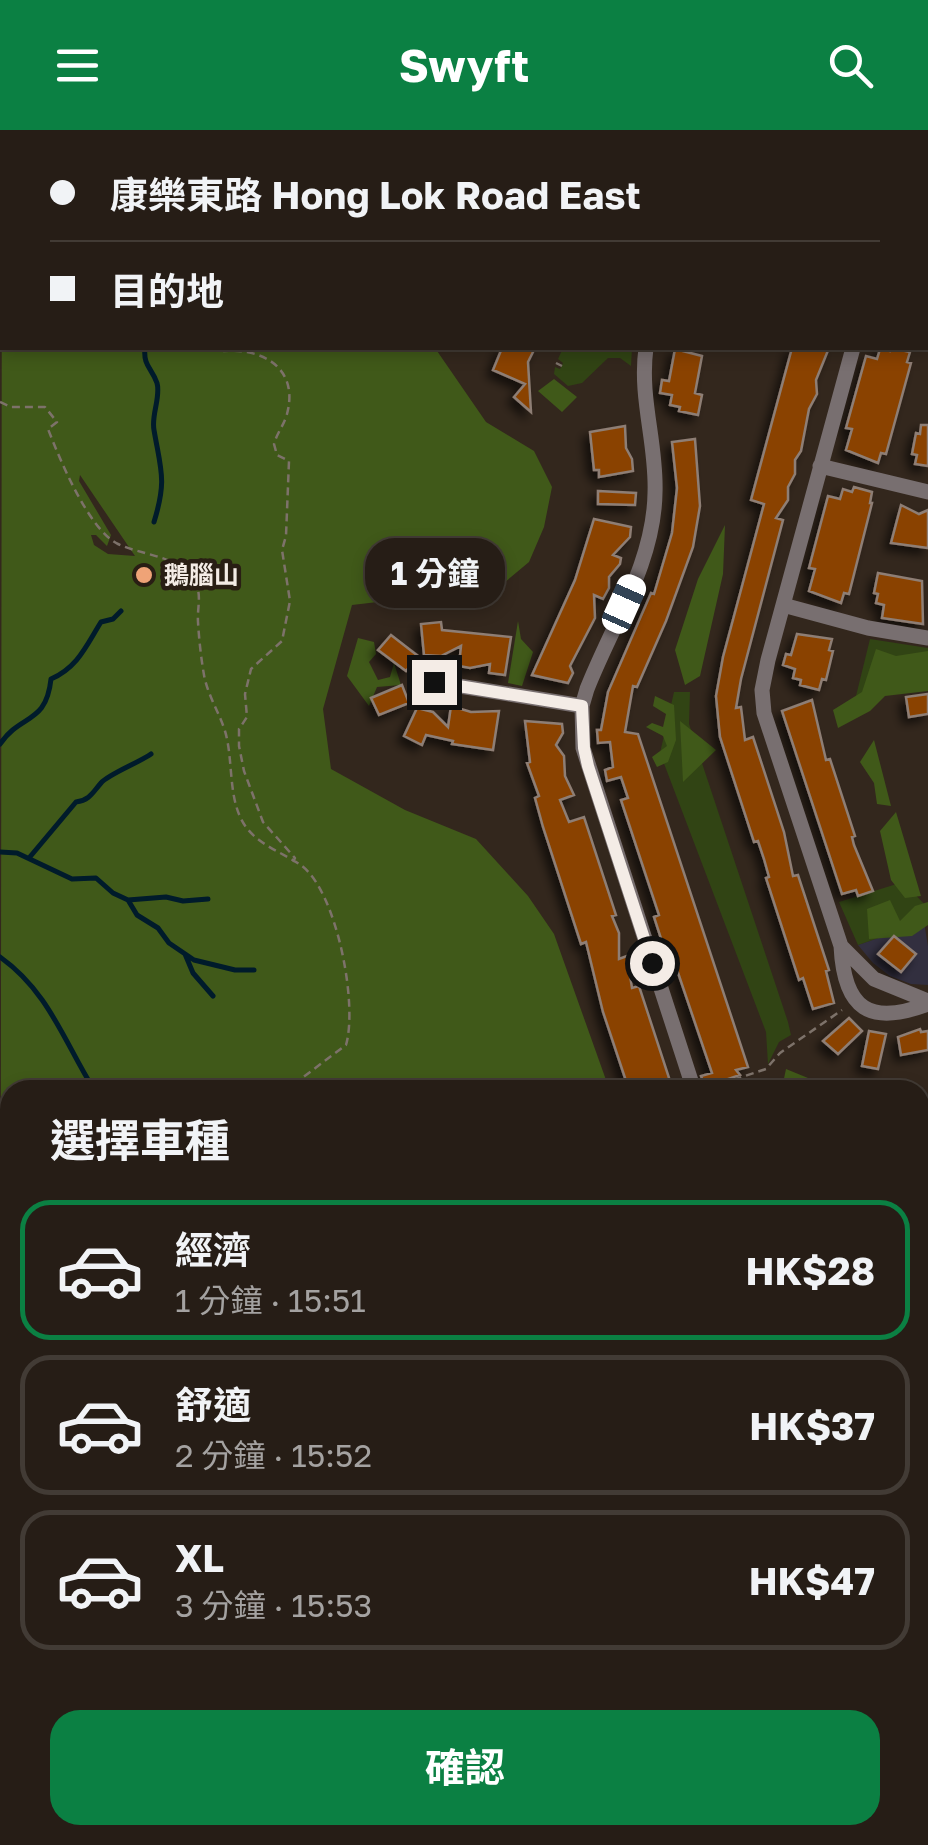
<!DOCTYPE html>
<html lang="zh-TW">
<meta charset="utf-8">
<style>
:root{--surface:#261d16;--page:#2e261f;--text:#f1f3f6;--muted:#a4a2a1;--line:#423b35;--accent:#0b8043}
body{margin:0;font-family:"Golos Text","Noto Sans TC",sans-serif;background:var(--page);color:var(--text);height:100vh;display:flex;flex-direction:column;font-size:38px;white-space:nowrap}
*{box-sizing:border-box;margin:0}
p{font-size:32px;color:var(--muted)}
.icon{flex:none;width:55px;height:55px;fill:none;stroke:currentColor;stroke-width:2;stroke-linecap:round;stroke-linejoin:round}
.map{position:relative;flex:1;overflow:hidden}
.panel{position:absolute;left:0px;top:950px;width:930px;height:765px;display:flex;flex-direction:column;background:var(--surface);border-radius:30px 30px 0 0;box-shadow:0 5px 15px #0003,0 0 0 2px var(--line)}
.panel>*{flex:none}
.guide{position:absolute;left:0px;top:0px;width:930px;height:220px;box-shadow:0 5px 15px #0003,0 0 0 2px var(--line);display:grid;align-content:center;height:220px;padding:0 50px;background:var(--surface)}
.end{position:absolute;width:45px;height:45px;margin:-22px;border:12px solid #f4ece6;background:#111;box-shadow:0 0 0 5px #111}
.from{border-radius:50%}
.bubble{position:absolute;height:70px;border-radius:30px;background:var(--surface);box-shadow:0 5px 15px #0003,0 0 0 2px var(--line);font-size:32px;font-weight:700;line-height:70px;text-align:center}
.car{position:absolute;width:30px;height:60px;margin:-30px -15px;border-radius:12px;box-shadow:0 0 8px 2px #0007;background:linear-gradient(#fff 24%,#345 0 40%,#fff 0 76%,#345 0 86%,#fff 0)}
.guide b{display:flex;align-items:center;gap:35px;height:95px;font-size:38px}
.guide b+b{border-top:2px solid var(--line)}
.guide i{width:25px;height:25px;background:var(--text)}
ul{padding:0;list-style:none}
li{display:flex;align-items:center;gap:30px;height:140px;margin:0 20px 15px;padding:0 30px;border:5px solid var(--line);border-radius:30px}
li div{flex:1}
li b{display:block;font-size:38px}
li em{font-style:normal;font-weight:700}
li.on{border-color:var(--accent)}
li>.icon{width:90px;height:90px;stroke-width:1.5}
h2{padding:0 50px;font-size:45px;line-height:120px}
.button{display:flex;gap:20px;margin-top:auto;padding:20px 50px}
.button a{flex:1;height:115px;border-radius:30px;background:var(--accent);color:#fff;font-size:40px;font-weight:700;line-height:115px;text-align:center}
header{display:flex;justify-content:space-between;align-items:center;height:130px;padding:0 50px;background:var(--accent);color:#fff;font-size:45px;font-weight:700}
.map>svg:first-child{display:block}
.industrial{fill:#322f3f}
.green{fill:#314414}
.forest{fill:#405919;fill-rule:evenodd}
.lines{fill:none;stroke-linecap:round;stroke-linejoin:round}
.stream{stroke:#001b2b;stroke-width:5}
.building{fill:#8a4300;stroke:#8e7e74;stroke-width:2.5;filter:url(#shadow)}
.path{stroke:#7d726a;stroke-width:2.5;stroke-dasharray:8 5;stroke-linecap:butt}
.minor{stroke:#786f70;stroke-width:15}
.route{stroke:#f4ece6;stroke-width:12}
.poi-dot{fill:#efa377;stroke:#291e14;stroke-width:4}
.labels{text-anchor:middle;stroke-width:9;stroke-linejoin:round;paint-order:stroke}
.poi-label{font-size:25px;font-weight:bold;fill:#f4ece6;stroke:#291e14;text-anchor:start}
</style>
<header><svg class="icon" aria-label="menu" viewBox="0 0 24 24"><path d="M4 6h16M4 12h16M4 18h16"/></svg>Swyft<svg class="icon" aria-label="search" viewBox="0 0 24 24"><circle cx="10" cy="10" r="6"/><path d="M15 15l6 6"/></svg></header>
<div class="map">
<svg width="928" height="1715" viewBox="0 0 928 1715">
<defs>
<filter id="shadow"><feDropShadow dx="-6" dy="6" stdDeviation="5" flood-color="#0009"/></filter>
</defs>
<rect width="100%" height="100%" fill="#33271d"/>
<path class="industrial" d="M924,792l4,24v39l-17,-1 -21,-8 -17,-13 -15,-18z"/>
<path class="green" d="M563,218h69l-1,18 -11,-8h-12l-26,25 -14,3 -14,-12 1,-7 5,2 3,-6 -5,-4z
M870,509l58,9v39l-72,9z
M674,562h16l-1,32 99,298 3,13 -12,7 -11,22 -2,-32 -106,-279z
M903,752l25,26 -4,14 -66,23 -19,-43z"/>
<path class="forest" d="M126,0h612l-613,2z
M2,5v213h433l51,74 48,29 18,36 -8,40 -15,35 -31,26 -146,17 -29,104 8,60 74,41 71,29 52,57 26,38 52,146 -8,3 2,7h-590v745h910v-293l8,-4v307h-928zM80,345l55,81 -27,-2 -14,-9 -3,-10h5l11,11 4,-11 -32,-54z
M554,249l23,18 -15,15 -24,-21z
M725,395l-2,49 -23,102 -15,9 -10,-35 23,-71z
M518,491l3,18 12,13 -11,34 -14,-3z
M358,508l16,4 2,12 -7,8 9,18 12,-3 4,-14 7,22 -24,2 -8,19 -22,-30z
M876,519l20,7 32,-5v40l-43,5 -15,15 -32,17 -5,-18 29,-18z
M655,566l19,9 2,35 -8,22 -11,5 -5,-10 15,-11 -4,-10 -17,-9 6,-4 11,4 3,-13 -13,-8z
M680,591l36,29 -33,32z
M874,610l17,66 -14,-2 -3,-21 -14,-21z
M896,682l25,84 -16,2 -14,-18 -11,-49z
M890,770l10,21 15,-15 13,-4v23l-16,11 -43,3 -2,-30z
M786,939l44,18h51v3h-94l-5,-2z
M928,1226v149l-8,-12v-130z"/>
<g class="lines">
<path class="stream" d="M38,0l1,2
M145,218c-2,18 7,20 12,35 4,14 -6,32 -3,47 7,41 13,50 0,92
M0,614c21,-31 46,-19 51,-65 27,-12 35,-33 50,-57l12,-3 8,-8
M0,722l17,1 55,26 24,-1 17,15 15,7 9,15 21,13 11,15 25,17 41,10h19
M29,728l47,-56c14,-2 17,-10 25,-19 6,-8 39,-21 50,-29
M128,770l38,-3 17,4 25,-2
M185,824l8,19 20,23
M0,827c48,34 64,84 93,131
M0,1652l10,2
M920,1668l8,-4
M116,1705l19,10
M895,1715l5,-10"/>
</g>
<path class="building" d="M502,218h33l-7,14 3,50 -17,-15 11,-13 -32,-14z
M792,218h37l-13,32 1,14 -8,15 -8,42 -6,9v14l-7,13v13l-12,18 7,2 -42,159 -5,29 5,-1 4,33 8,-3 31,95 9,44 5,-1 31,95 -3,1 8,32 -21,6 -10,-31 -4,2 -33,-102 3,-1 -5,-18 -6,-18 -4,1 -34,-105 -4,-41 7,-39 41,-153 -13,-4z
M891,218l19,4 -3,10 4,1 -25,91 -5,-1 -3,10 -32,-13 6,-21 -6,-1 20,-72 11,3 3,-10 10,2z
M675,219l27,7 -7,37 7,2 -4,20 -19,-4 1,-4 -10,-2 2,-10 -12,-2 2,-13 7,1z
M921,295h7v41l-13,-2 2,-9 -5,-1 4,-21 4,1z
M625,296l1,22 6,11 1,12 -34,6v-7h-5l-4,-38z
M695,309l5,67 -7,41 -27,74 -29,66 -4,-1 -8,46 13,2 110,333 -12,3 4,5 -35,12 -4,-11 11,-3 -41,-121 -5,2 -12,-37 5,-2 -38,-115 7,-2 -7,-21 -14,4 -2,-11 8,-3 -3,-25 -12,1 -1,-13h4l7,-38 43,-99 3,1 18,-61 5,-45 -5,-46z
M854,357l18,5 -2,11h2l-23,91 -5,-1 -3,10 -32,-12 6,-22 -6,-1 19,-72 12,3 3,-10 9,3z
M598,361l38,2 -1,12 -37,-1z
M901,375l18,9 9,-4v38l-37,-5z
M594,389l37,8 -1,10 -17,18 8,3 -1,6 -11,13v11l-6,11 -9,-4 1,23 -25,48 3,7 -5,10 -36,-8 43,-95z
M878,443l44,8 1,43 -41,-6 2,-13 -8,-2 2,-9 -4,-1z
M441,492l1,8 69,7 -6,38 -16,-2 1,-9 -20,4 -11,-2 2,-20 -20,10 -17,-1 -3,-31z
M797,504l35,5 -3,11 4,1 -7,29 -4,-1 -3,11 -19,-5 1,-5 -8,-2 2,-9 -12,-4 3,-11 5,1z
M391,505l27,21 -12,15 -28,-21z
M402,555l7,18 -30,12 -8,-17z
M928,564v20l-19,3 -3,-20z
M812,570l14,60 4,-1 25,77 -3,1 2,8 19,46 -15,5 -2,-6 -14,4 -60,-183z
M451,576l20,6 28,-1 -6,39 -41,-6 1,-3 -27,-6 -4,10 -18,-9 13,-28 16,4 15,15z
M525,591l37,3 1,9 -7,12 8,11 1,20 9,19 -14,5 9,22 15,-5 32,98 -4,1 7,17v26l8,-3 5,32 7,-2 32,98 -19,6 -24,-3 -25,-75 -17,-70 -5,2 -38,-117 -8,-29 4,-2 -12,-33 3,-1z
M894,806l22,18 -15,18 -23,-18z
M849,888l13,13 -24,23 -15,-13z
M920,899l1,3 7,-1v19l-27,5 -3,-18z
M869,901l17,3 -8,35 -16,-3z"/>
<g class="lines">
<path class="path" d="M205,2l2,-2
M310,2l1,-2
M662,2l2,-2
M0,50l2,2
M0,216l2,-1
M223,218l1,3c40,-3 75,18 63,63 -3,11 -10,19 -13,30l3,11 12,6 -3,75 -4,14 8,51 -8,40 -31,28 -6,25 2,23 -8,12v17l5,25 19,51 32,36 -2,4
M556,233l6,3
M0,272l11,5h34l12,15 -9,7c12,31 41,101 70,115 23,11 60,12 75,34 10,15 4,28 5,44 1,17 3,36 6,53 4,21 15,37 21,56 9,30 2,70 21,96 14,19 38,26 56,39 35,27 56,138 44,179l-60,45
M709,958l57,-19 14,-16 62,-43
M413,1705l11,10"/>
<path class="minor" d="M781,2l3,-2
M646,218c-7,50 11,96 9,145 -1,70 -43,132 -68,196l-5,17 1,42 111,342
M853,218l-85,312 -6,30 2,23 77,233c3,64 29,80 87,58
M820,336l108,26
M783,475l85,23 60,10
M435,552l147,24
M841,816l33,33 54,22
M920,1036l8,-1
M920,1183l8,-3"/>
</g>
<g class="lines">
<path class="route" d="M434,552l148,24 2,42 4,18 64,197"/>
</g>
<circle class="poi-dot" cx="144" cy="445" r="10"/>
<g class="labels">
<g class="poi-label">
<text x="164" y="454">鵝腦山</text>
</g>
</g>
</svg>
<i class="end from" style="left:652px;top:833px"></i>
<i class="end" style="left:434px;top:552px"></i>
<div class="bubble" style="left:365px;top:408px;width:140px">1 分鐘</div>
<i class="car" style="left:624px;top:474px;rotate:24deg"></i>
<div class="guide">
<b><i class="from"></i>康樂東路 Hong Lok Road East</b>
<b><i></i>目的地</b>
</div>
<section class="panel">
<h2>選擇車種</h2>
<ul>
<li class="on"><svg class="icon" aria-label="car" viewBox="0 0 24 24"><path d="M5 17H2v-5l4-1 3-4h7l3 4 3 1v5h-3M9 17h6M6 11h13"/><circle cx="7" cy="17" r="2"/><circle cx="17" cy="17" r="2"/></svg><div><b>經濟</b><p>1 分鐘 · 15:51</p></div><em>HK$28</em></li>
<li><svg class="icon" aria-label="car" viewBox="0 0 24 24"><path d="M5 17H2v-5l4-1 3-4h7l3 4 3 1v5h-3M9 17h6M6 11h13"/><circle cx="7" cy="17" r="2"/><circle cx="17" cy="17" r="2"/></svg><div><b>舒適</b><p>2 分鐘 · 15:52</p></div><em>HK$37</em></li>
<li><svg class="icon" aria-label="car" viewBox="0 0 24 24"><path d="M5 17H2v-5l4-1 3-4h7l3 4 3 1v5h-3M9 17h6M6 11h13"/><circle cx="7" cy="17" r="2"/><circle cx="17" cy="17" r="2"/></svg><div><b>XL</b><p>3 分鐘 · 15:53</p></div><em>HK$47</em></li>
</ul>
<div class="button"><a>確認</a></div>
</section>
</div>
